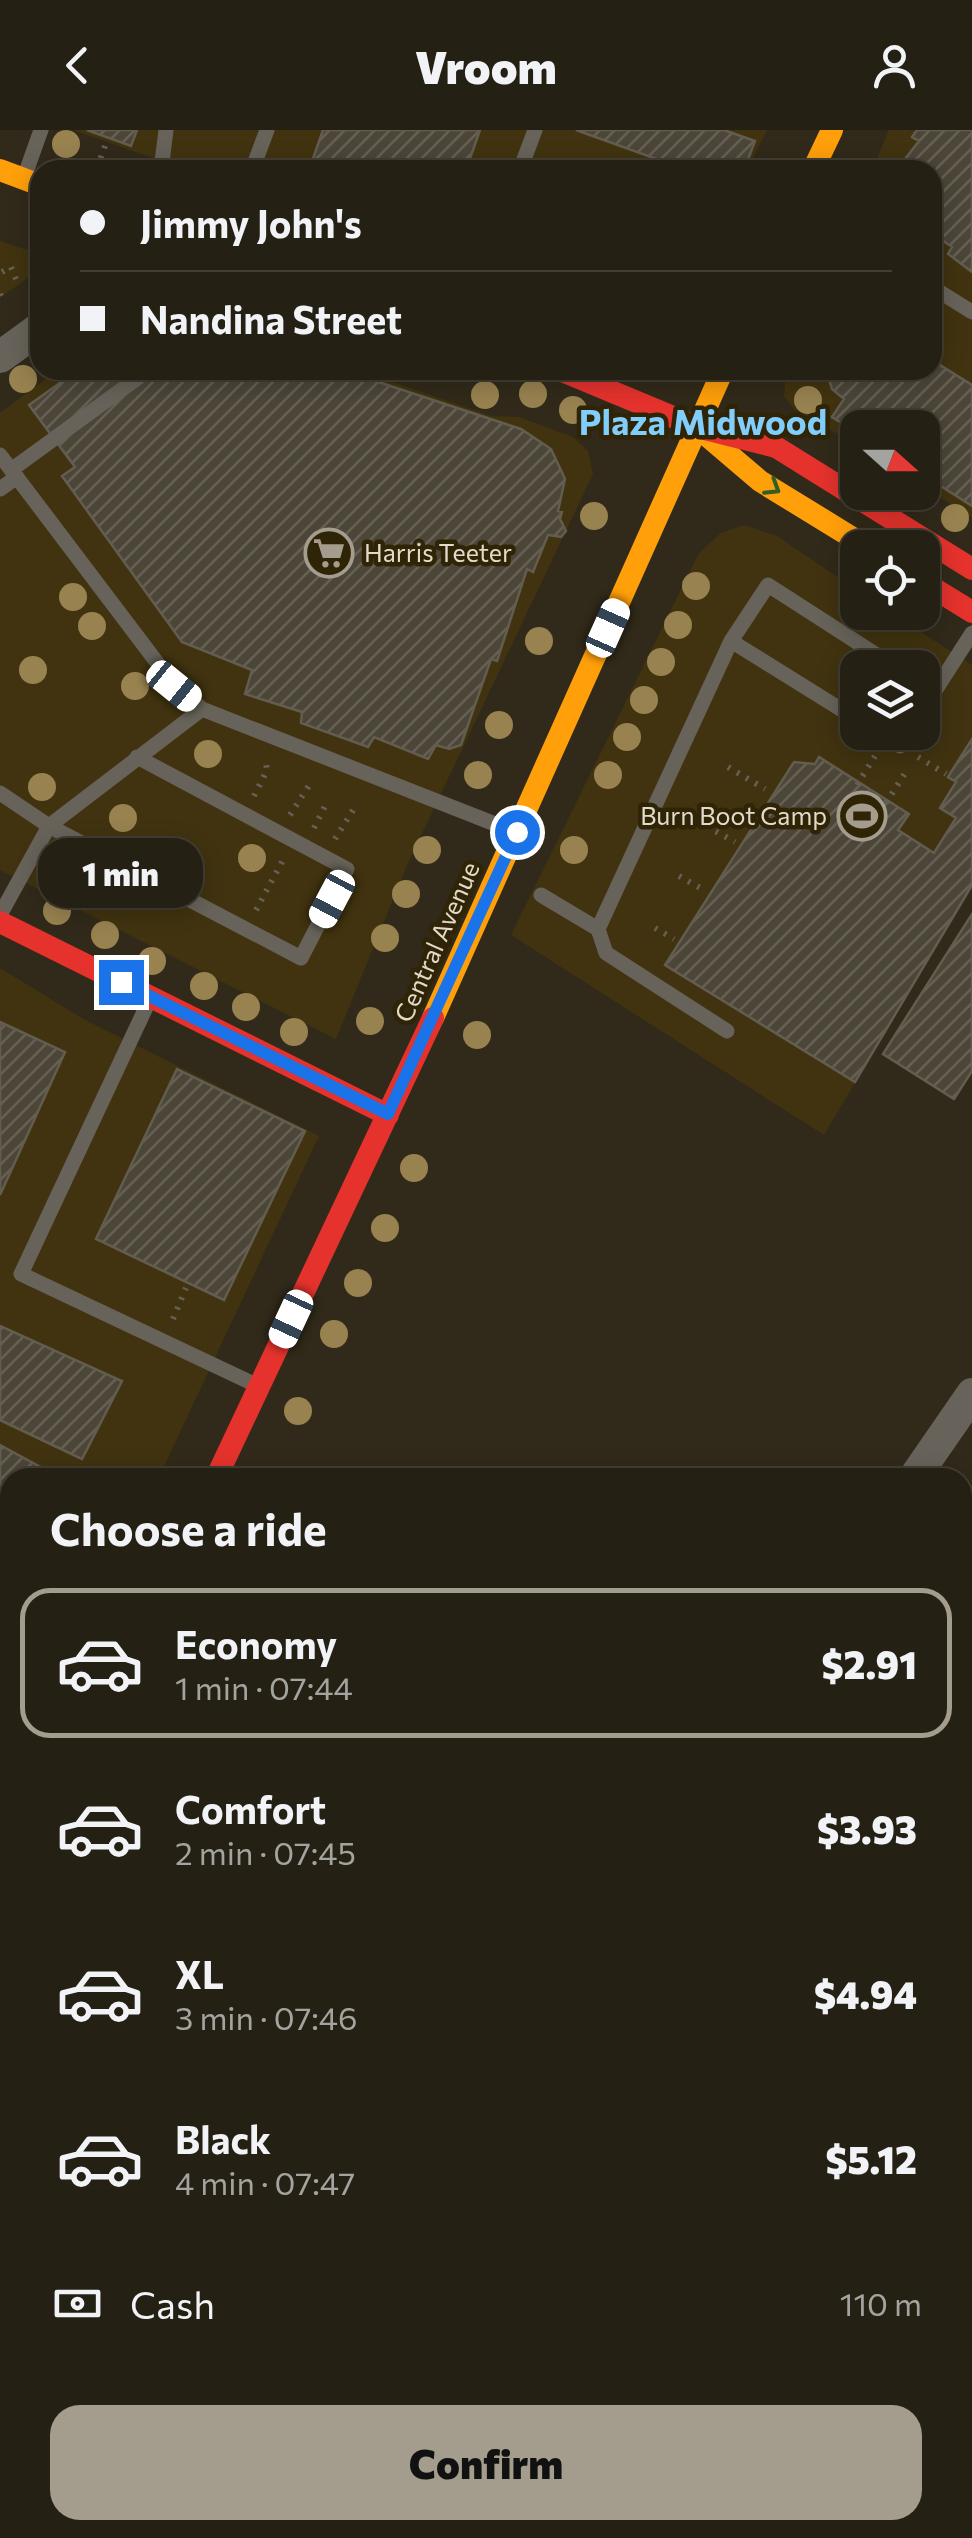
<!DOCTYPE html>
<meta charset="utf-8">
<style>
:root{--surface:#252014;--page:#312d22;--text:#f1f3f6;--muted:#a3a3a0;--line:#423e34;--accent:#a49c8c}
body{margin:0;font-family:Commissioner,sans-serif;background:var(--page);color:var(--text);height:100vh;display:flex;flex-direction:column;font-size:38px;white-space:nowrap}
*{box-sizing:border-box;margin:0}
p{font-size:32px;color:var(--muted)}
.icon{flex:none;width:55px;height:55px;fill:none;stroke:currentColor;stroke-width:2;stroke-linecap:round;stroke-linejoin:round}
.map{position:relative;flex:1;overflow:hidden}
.panel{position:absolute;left:0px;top:1338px;width:972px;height:1072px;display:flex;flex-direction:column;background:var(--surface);border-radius:30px 30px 0 0;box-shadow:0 5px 25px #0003,0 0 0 2px var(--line)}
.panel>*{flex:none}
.guide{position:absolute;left:30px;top:30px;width:912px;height:220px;border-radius:30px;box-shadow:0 5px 25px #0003,0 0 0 2px var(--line);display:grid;align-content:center;height:220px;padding:0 50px;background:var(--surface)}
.needle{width:65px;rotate:111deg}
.tools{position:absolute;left:840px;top:280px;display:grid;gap:20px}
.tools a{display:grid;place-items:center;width:100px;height:100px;border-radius:20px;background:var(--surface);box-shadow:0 5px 25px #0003,0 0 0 2px var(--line);font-size:50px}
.end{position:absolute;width:45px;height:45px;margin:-22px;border:12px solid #1a73e8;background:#fff;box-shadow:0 0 0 5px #fff}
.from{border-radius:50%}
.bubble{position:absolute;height:70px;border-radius:30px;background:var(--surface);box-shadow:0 5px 25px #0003,0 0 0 2px var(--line);font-size:32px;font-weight:800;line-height:70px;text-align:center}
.car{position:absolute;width:30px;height:60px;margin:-30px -15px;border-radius:12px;box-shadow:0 0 8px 2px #0007;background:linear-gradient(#fff 24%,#345 0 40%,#fff 0 76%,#345 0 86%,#fff 0)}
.guide b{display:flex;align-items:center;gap:35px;height:95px;font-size:38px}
.guide b+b{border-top:2px solid var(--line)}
.guide i{width:25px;height:25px;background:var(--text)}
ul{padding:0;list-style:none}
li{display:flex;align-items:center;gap:30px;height:150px;margin:0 20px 15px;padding:0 30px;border:5px solid transparent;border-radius:30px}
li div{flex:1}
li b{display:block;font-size:38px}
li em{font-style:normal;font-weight:800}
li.selected{border-color:var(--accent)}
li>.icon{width:90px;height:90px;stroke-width:1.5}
h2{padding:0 50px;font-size:45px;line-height:120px}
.pay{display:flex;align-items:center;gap:25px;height:110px;padding:0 50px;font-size:38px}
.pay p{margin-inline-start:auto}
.cta{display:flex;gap:20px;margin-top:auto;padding:20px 50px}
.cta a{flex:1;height:115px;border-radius:30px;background:var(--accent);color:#111;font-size:40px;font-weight:800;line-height:115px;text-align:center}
header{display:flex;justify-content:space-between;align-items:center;height:130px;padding:0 50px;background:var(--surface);font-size:45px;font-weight:800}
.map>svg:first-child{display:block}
.built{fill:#413310;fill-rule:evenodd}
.grass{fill:#4c3a10}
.building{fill:url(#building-hatch);stroke:#635d50;stroke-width:2.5}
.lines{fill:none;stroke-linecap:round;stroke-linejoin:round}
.path{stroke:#656056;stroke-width:6;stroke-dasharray:2.5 8;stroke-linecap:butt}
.lane{stroke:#67635a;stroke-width:15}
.street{stroke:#67635a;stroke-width:32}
.slow{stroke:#ff9f0a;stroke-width:22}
.jam{stroke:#e5322d;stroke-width:22}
.tree{fill:#988250}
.oneway{stroke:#305e26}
.route{stroke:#1a73e8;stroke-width:12}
.labels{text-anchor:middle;stroke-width:9;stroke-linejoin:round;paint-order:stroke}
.poi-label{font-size:25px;fill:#e2daca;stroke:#302406;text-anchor:start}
.street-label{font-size:25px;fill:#e2daca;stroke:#302406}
.district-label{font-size:35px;font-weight:bold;fill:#81cefc;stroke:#302406}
</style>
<header><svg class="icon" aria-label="back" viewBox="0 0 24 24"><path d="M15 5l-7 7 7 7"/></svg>Vroom<svg class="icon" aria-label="person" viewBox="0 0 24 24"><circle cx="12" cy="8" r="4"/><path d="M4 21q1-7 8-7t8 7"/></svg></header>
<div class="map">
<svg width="972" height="2408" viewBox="0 0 972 2408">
<defs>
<pattern id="building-hatch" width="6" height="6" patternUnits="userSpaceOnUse" patternTransform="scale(2.5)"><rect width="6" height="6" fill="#4c4639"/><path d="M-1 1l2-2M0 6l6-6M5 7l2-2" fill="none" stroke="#666054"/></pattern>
</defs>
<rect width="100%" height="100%" fill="#312a1a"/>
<path class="built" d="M73,0h694l-20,40h-560z
M889,0h83v388l-49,-32 -1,-58h-64l-1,17 -64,-37 -9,-12 2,-26h146v-200h-60z
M0,111l40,13v15l-40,29z
M58,240h300l133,46 28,1 54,20 15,14 5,23 -185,389 -72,176 -336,-169v-457z
M744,395l33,11 80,54 1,22 34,1 80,52v220l-148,250 -313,-200 188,-382 22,-20zM858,538h64v64h-64z
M0,838l85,52 234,116 -160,341 -149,1v161l-10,-5z
M0,1589l10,5v62l-10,20z"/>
<path class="grass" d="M427,2400h94l-3,8h-95z"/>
<path class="building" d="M87,0h50l-6,16z
M323,0h157l-14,40h-157z
M576,0h148l31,11 -11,29h-57z
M917,0h55v142l-24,-18 4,-7 -10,-7 -3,7 -7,-4v-73h-24l-6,-7 17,-22 -7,-4z
M932,230l40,25v121l-50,-32v-46h-64v5l-26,-16 12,-18 -12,-10 -6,-19h106z
M78,240h264l179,59 30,20 14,30 -7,32 4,1 -2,7 6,12 -5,6 -13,-2 -15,37 -6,-3 -30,92 -6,-2 -30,86 -12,4 -13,-4 -8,14 -54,-22 -6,10 -67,-24 1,-11 -57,-18 7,-24 -70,-28 -120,-166 13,-9 -46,-62z
M972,609v146l-117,197 -190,-117 129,-203 21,2 4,-7 90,57 -11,16 36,23 22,-35 -16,-10 16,-26 -8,-5z
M972,784v157l-18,28 -71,-45z
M0,892l65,30 -65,143z
M177,939l128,62 -81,169 -128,-61z
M0,1196l122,55 -40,78 -82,-39z
M0,1315l61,33h-51v26l-10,-6z
M8,1386l2,1 -1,90 -9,-5v-76z
M965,1499l7,4v104l-5,8 -5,-3z
M966,1652l6,3 -1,54 -9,-6z
M962,1749l10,6 -4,39 -6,-3z
M0,2059l10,5v146l-10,-5 5,-9 -5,-2z
M962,2116l10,6 -10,25z
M144,2400h60l-5,8h-59z
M595,2400h61l19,8h-83z
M766,2400h29l16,8h-49z"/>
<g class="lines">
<path class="path" d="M97,38l8,-22
M2,142l9,-5 7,17
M0,164l1,2
M918,627l28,17
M728,637l37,22
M857,655l18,-29
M254,666l13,-26 -1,-8
M886,673l21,-33
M679,681l56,31
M290,685l20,-31
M314,698l13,-26
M335,709l20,-32
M679,746l25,14
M256,780l27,-50
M655,798l19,11
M173,1189l13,-31
M215,2408l4,-8
M322,2408l4,-8"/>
<path class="lane" d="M161,40l5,-40
M252,40l15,-40
M520,40l15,-40
M25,45l16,-45
M932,157l40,25
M0,325l174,230 28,24 311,122
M11,340l128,-93
M0,359l17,-12
M731,511l37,-56 129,83
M922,581l50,-78
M878,602l22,14 9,-14
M0,663l49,33 252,132 46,-89 -210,-112
M541,765l57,34 133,-288 127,79
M0,785l49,-89 153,-117
M598,799l8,24 121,78
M149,871l-128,273 235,111"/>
<path class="street" d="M0,227l40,-29
M914,1348l58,-84
M962,1369l10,6
M0,1549l10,5
M962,2073l10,5
M962,2310l10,-19
M962,2377l10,5
M405,2408l4,-8
M537,2408l4,-8
M912,2408l4,-8"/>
<path class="slow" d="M0,40l40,15
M813,40l19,-40
M706,305l54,46 109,67
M433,888l290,-648
M0,1776l10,-19"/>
<path class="jam" d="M560,240l137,57 79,20 196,122
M922,451l50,31
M0,792l388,193
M216,1348l217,-460"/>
</g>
<g class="tree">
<circle cx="66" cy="14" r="14"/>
<circle cx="23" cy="249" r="14"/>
<circle cx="533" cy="264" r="14"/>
<circle cx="485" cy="265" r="14"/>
<circle cx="808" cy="270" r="14"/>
<circle cx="573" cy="280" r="14"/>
<circle cx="594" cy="386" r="14"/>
<circle cx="955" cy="388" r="14"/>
<circle cx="696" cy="456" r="14"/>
<circle cx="73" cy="467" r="14"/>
<circle cx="678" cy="495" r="14"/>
<circle cx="92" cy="496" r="14"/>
<circle cx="539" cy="511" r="14"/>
<circle cx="661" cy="532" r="14"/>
<circle cx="33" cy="540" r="14"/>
<circle cx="135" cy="556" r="14"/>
<circle cx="644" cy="570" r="14"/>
<circle cx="499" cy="595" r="14"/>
<circle cx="627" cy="607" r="14"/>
<circle cx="208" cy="624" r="14"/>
<circle cx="478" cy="645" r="14"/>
<circle cx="608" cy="645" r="14"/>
<circle cx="42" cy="657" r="14"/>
<circle cx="123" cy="688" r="14"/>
<circle cx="427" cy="720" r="14"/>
<circle cx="574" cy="720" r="14"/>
<circle cx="252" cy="728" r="14"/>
<circle cx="406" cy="764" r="14"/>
<circle cx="57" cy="781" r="14"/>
<circle cx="105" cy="805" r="14"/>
<circle cx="385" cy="808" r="14"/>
<circle cx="152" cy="831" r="14"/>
<circle cx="204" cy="856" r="14"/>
<circle cx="246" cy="877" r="14"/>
<circle cx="370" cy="891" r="14"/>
<circle cx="294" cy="902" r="14"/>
<circle cx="477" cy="905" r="14"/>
<circle cx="414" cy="1038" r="14"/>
<circle cx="385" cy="1098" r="14"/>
<circle cx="358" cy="1153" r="14"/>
<circle cx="334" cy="1204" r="14"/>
<circle cx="298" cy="1281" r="14"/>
</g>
<defs><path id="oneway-chevron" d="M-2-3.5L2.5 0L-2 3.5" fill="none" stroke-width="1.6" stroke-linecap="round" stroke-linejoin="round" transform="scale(2.5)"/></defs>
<use class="oneway" href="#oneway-chevron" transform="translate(773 358) rotate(32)"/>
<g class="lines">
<path class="route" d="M121,852l267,132 129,-282"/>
</g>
<defs>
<g id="supermarket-ring" transform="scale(2.5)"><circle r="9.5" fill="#302406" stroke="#a49c8c" stroke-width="1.5"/><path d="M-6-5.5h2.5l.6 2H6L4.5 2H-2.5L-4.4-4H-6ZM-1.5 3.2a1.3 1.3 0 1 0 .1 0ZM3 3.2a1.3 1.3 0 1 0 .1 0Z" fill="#a49c8c"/></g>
<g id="stadium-ring" transform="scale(2.5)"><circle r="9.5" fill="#302406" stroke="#a49c8c" stroke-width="1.5"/><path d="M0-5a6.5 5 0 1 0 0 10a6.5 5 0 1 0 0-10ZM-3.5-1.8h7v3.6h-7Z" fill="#a49c8c"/></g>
</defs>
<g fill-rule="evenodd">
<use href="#supermarket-ring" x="329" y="423"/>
<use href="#stadium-ring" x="862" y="686"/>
</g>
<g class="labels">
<g class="poi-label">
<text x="364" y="432">Harris Teeter</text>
<text x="827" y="695" text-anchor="end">Burn Boot Camp</text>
</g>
<g class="street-label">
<text transform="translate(437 812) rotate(-66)" y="9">Central Avenue</text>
</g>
<g class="district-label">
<text x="703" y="305">Plaza Midwood</text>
</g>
</g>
</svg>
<div class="tools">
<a><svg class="needle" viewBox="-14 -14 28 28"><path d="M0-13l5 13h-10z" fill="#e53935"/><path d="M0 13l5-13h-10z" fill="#a3a3a0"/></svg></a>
<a><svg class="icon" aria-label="locate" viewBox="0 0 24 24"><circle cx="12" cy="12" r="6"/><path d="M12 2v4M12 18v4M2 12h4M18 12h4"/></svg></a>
<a><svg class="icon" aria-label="layers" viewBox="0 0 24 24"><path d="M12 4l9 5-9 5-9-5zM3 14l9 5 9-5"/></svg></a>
</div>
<i class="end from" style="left:517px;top:702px"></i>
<i class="end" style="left:121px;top:852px"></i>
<div class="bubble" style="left:38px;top:708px;width:165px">1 min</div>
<i class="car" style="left:608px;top:498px;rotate:24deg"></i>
<i class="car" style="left:174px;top:556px;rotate:129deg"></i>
<i class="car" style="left:332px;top:769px;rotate:208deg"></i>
<i class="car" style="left:291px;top:1189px;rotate:205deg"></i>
<div class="guide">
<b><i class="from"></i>Jimmy John's</b>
<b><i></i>Nandina Street</b>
</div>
<section class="panel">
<h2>Choose a ride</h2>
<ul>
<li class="selected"><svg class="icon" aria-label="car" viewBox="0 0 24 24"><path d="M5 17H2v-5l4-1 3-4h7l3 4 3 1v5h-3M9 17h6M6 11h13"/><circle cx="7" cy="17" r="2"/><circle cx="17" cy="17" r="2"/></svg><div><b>Economy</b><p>1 min · 07:44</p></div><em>$2.91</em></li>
<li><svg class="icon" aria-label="car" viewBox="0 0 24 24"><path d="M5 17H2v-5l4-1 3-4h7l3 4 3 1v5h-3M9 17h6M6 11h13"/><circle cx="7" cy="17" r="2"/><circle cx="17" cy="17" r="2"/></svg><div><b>Comfort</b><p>2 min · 07:45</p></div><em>$3.93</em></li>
<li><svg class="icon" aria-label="car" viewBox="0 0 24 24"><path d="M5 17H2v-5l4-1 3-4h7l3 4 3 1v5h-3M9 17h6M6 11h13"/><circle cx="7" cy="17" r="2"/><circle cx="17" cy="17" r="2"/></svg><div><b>XL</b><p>3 min · 07:46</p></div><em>$4.94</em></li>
<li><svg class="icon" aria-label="car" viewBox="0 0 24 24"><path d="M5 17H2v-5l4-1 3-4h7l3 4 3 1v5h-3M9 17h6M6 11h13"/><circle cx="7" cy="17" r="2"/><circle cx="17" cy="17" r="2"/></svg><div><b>Black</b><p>4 min · 07:47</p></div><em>$5.12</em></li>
</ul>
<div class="pay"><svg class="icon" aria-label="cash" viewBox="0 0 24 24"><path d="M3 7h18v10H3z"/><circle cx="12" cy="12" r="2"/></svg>Cash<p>110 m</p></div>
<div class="cta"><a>Confirm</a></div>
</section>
</div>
